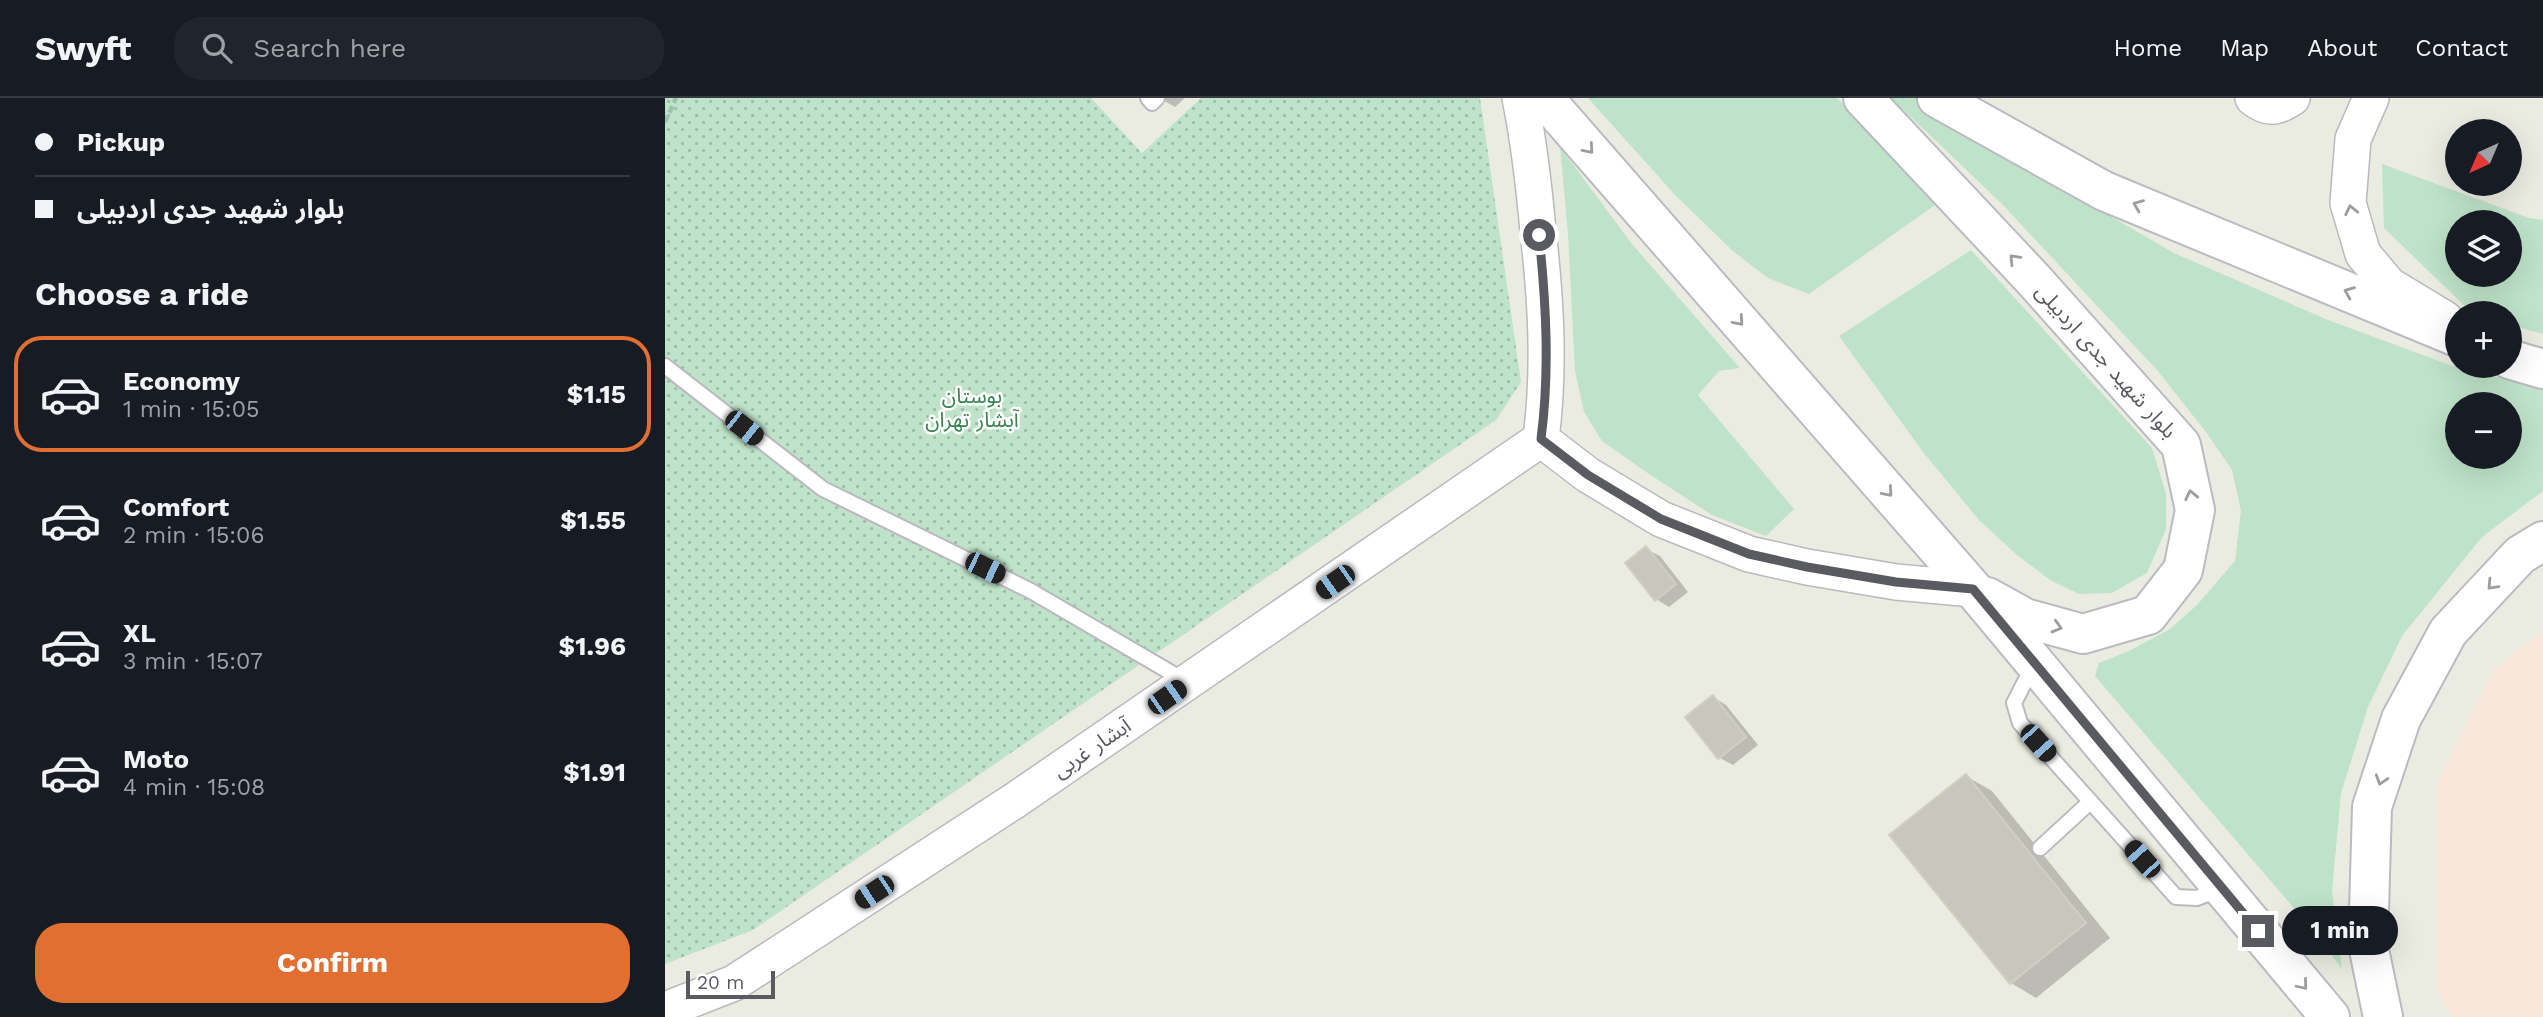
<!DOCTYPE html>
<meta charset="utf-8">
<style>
:root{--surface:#171b24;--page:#20242c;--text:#f1f3f6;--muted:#9ea1a6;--line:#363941;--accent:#e16f32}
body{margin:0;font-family:"Work Sans","Noto Sans Arabic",sans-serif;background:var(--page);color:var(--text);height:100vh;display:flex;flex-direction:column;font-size:26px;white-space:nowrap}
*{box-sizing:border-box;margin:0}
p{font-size:23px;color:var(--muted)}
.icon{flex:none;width:38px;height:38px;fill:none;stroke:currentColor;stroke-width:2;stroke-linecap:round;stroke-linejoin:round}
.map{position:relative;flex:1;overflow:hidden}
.drawer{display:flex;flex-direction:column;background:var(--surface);width:665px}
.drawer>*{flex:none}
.banner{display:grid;align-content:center;height:154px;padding:0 35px;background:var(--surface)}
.needle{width:46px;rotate:224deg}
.fabs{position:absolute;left:1780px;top:21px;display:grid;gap:14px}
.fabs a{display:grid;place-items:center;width:77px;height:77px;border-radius:50%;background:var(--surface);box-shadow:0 7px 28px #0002;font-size:35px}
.scale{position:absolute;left:21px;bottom:18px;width:89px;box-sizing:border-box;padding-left:7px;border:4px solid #5a5b61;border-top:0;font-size:19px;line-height:24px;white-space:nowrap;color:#5a5b61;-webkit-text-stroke:5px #fff;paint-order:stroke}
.end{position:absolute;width:32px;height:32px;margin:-16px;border:9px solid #5a5b61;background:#fff;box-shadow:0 0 0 4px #fff}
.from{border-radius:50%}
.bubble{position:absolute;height:49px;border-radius:24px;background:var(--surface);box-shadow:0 7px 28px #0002;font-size:23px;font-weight:700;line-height:49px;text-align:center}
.car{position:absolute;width:21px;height:42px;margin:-21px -10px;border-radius:9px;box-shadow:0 0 5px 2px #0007;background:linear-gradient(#222 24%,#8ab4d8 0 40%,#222 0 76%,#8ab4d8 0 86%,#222 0)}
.banner b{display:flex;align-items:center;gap:24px;height:66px;font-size:26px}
.banner b+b{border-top:2px solid var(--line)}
.banner i{width:18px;height:18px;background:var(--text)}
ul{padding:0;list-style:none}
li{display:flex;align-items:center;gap:21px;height:116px;margin:0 14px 10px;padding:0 21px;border:4px solid transparent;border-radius:28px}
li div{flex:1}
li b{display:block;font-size:26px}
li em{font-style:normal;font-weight:700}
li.active{border-color:var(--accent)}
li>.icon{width:63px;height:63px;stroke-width:1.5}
h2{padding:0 35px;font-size:32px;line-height:84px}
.button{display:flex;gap:14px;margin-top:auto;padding:14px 35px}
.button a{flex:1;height:80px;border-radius:28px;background:var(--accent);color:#fff;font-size:28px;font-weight:700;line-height:80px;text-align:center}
header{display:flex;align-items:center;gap:42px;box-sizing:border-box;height:98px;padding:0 35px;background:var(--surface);border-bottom:2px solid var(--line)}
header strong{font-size:33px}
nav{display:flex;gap:38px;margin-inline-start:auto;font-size:24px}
.search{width:490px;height:63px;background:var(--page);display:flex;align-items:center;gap:18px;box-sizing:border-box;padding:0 24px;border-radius:28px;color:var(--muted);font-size:26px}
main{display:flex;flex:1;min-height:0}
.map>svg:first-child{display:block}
.medical{fill:#f9e7dc}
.green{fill:#bee3c8;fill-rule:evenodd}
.park{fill:url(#park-dots)}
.shadow{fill:#0003}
.building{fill:#c7c7bd;stroke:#d0cfc0;stroke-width:2}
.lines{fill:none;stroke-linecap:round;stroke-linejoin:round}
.service-casing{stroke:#b9b9bf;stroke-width:18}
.tertiary-casing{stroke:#b9b9bf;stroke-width:38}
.secondary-casing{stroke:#babbc2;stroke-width:42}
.path{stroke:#98c3af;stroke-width:4.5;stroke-dasharray:7 3.5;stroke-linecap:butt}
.service{stroke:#fff;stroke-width:14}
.tertiary{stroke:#fff;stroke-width:35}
.secondary{stroke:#fff;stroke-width:38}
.oneway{stroke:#9c9da0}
.route{stroke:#5a5b61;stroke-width:9}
.labels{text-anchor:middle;stroke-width:5;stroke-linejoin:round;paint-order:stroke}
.street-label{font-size:21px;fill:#5a5b61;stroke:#fff}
.park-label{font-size:21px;fill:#38824f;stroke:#fff}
</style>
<header>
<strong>Swyft</strong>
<div class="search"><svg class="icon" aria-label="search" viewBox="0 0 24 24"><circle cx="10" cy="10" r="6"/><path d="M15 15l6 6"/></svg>Search here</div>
<nav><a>Home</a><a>Map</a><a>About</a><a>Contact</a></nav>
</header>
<main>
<section class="drawer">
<div class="banner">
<b><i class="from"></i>Pickup</b>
<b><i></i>بلوار شهید جدی اردبیلی</b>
</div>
<h2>Choose a ride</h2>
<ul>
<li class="active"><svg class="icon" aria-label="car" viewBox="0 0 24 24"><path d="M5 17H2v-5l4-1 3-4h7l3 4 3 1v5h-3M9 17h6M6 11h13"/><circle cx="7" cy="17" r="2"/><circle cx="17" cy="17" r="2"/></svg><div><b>Economy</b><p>1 min · 15:05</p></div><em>$1.15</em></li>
<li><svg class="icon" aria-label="car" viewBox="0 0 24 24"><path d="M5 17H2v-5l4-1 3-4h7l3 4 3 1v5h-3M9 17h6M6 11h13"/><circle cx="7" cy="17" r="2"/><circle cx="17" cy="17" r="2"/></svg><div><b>Comfort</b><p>2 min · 15:06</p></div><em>$1.55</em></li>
<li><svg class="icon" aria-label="car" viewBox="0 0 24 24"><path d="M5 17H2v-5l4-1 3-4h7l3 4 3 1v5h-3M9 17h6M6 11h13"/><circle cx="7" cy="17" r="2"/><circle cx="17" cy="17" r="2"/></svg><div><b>XL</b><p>3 min · 15:07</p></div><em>$1.96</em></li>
<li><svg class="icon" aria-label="car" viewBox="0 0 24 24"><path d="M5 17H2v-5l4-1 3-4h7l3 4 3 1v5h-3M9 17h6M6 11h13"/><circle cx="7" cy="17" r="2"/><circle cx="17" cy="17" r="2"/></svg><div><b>Moto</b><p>4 min · 15:08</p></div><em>$1.91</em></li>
</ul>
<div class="button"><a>Confirm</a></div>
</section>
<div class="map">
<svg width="1878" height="919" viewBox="0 0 1878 919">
<defs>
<pattern id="park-dots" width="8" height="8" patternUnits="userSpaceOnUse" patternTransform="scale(1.75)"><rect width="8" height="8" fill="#bee3c8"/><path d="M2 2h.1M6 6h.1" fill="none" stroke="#9dbba6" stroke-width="1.8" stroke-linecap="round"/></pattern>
</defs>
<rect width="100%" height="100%" fill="#ebece1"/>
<path class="medical" d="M1878,533v386h-90l-15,-25v-210l57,-113z"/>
<path class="green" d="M923,0h249l98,107 -126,89 -41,-16 -34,-26 -58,-56z
M1226,0h34l116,78 133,77 154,67 122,45 93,24v102l-61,46 -80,99 -34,71 -27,86 -9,98 10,78 -26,-35 -221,-258 4,-13 30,-12 41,-22 27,-24 38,-44 6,-50 -9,-41 -26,-38 -49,-62 -155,-166zM1792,306h52v53h-52z
M895,49l72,97 108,124 -21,3 -21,24 96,114 -28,27 -54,-21 -63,-41 -47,-33 -18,-29 -9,-41 -7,-137z
M1717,66l147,54 14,2v114l-33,-9 -1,-12h-37l-88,-85zM1844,124v53h-52v-53z
M1306,152l181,198 14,46v35l-19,44 -35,20 -33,1 -29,-14 -33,-25 -38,-35 -56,-68 -84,-116z"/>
<path class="park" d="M0,0h426l51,55 59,-55h279l41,284 -25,38 -743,510 -88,34z"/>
<path class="shadow" d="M494,0h26l-10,9z
M981,451l14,7 28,36 -19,15 -13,-8z
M1048,599l13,8 32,40 -25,20 -13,-7z
M1301,678l26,15 118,147 -74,60 -25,-15z"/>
<path class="building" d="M981,448l30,38 -21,17 -30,-38z
M1048,597l33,42 -28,22 -33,-42z
M1301,676l120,149 -76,61 -121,-149z"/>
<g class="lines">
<g class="service-casing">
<path id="service" d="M483,0l4,5 5,-5
M0,268l158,123 208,102 156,91
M1369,566l-20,39 6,20 156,174 21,1 23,-9
M1375,750l50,-46"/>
</g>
<g class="tertiary-casing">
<path id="tertiary" d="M855,0c9,44 14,88 18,133 8,70 12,137 3,208
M1588,0c15,12 24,10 39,0
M1706,0l-18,41 -5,64 15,51 26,31 56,34
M876,341l47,36 73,44 88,35 58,13 89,15 77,7
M0,912l69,-27 280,-182 527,-362"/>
</g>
<g class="secondary-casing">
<path id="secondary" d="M879,0l429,491 357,428
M1198,0l170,181 148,166 14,65 -12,60 -35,45 -65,19 -58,-16 -38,-21
M1272,0l167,93 353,146
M1844,261l34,10
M1718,919l-15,-72 4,-138 29,-88 47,-87 72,-77 23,-14"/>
</g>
<path class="path" d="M0,24l11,-24"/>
<use href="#service" class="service"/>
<use href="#tertiary" class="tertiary"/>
<use href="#secondary" class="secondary"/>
</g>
<defs><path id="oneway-chevron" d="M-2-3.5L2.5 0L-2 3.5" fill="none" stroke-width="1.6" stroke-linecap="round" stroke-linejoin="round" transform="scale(1.75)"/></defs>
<g class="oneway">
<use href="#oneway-chevron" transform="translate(924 51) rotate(49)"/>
<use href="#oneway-chevron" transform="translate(1473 107) rotate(-158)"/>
<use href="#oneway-chevron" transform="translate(1686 112) rotate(-102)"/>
<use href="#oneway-chevron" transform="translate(1349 161) rotate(-133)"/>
<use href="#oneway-chevron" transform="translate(1684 194) rotate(-158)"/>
<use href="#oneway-chevron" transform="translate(1074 223) rotate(49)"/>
<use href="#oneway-chevron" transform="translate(1223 394) rotate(49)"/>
<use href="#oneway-chevron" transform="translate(1526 397) rotate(-102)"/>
<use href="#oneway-chevron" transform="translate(1827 487) rotate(133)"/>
<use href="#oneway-chevron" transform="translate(1392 529) rotate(16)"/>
<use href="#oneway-chevron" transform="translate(1716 682) rotate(108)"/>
<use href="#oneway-chevron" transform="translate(1638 887) rotate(50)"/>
</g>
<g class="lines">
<path class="route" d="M874,137c7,68 11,135 2,204l47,36 73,44 88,35 58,13 89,15 77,7 285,342"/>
</g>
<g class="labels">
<g class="street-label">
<text transform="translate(1441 263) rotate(48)" y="7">بلوار شهید جدی اردبیلی</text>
<text transform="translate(427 650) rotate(-34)" y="7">آبشار غربی</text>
</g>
<g class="park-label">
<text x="307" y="305">بوستان<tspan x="307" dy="24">آبشار تهران</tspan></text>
</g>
</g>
</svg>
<div class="fabs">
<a><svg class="needle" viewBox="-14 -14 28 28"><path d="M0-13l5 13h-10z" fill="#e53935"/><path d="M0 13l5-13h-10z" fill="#9ea1a6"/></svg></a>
<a><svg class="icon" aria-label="layers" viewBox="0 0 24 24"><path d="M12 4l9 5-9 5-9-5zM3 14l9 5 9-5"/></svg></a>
<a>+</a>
<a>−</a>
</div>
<div class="scale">20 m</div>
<i class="end from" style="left:874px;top:137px"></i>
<i class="end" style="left:1593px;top:833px"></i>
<div class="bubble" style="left:1617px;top:808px;width:116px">1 min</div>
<i class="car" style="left:79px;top:330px;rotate:128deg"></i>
<i class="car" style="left:320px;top:470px;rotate:116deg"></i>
<i class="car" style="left:670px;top:484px;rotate:235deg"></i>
<i class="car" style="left:502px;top:599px;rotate:55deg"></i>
<i class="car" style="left:1373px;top:645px;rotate:138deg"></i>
<i class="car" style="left:1477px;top:761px;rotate:318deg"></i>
<i class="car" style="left:209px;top:794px;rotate:237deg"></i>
</div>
</main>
